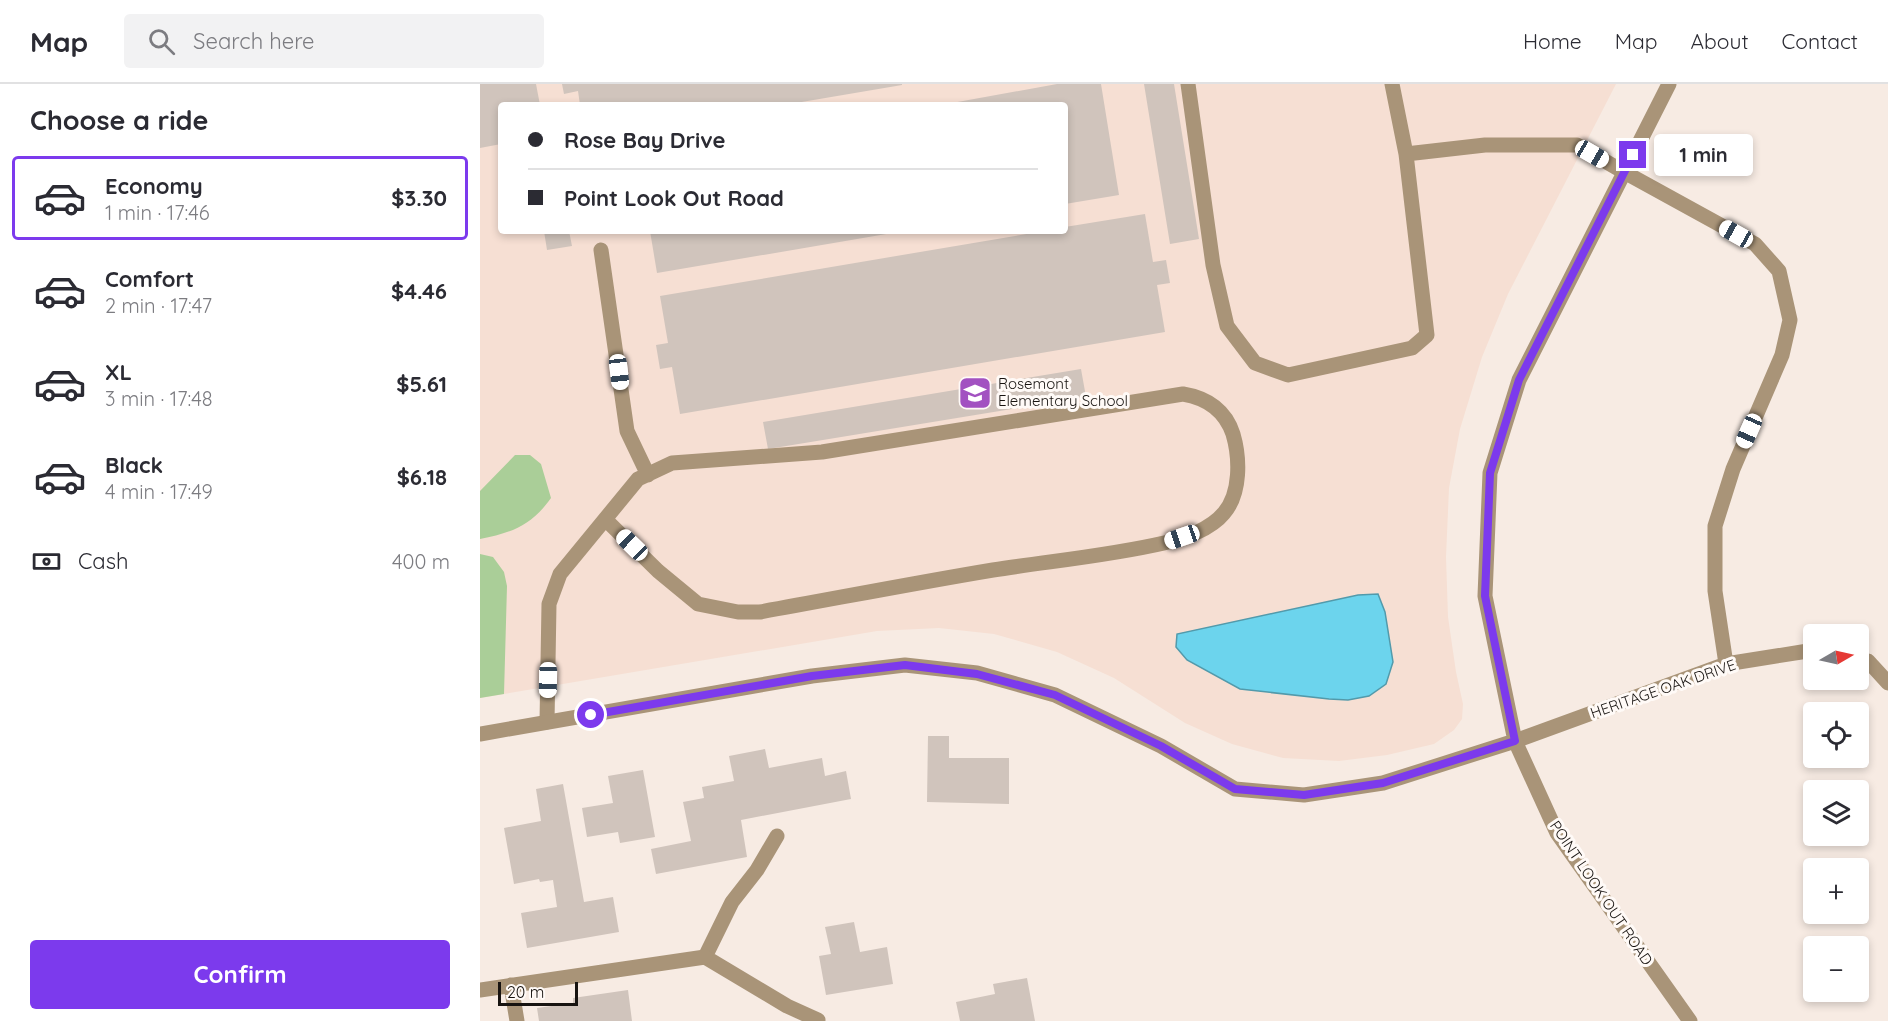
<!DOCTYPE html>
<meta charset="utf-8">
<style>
:root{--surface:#fff;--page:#f2f2f3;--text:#2b2b33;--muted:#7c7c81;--line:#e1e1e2;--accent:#7c3aed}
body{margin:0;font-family:Quicksand,sans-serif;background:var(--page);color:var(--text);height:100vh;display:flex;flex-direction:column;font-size:22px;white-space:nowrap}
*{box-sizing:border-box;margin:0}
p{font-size:20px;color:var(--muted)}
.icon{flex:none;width:33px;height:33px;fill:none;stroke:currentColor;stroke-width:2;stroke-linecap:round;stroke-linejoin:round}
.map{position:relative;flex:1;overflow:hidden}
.sheet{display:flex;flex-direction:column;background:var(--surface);width:480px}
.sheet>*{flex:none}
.top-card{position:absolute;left:18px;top:18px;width:570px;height:132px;border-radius:6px;box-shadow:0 3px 9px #0003;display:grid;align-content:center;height:132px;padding:0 30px;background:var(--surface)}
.needle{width:39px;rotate:81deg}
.buttons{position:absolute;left:1323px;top:540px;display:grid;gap:12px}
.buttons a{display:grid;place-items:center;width:66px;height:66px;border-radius:6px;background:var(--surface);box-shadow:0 3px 9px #0003;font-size:30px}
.scale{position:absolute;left:18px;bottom:15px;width:80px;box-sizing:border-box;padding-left:6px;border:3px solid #171310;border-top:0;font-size:16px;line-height:21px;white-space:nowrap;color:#171310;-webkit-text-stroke:4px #fffaf7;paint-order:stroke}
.end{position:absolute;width:27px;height:27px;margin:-14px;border:8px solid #7c3aed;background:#fff;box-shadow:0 0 0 3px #fff}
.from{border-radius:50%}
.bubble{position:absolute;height:42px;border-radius:6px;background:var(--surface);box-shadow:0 3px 9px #0003;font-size:20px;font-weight:700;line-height:42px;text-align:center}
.car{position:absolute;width:18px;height:36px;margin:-18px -9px;border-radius:8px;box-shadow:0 0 4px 2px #0007;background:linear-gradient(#fff 24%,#345 0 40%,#fff 0 76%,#345 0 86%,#fff 0)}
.top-card b{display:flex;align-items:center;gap:21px;height:57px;font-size:22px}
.top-card b+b{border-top:2px solid var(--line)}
.top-card i{width:15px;height:15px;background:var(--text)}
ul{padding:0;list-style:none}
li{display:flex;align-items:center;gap:18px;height:84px;margin:0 12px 9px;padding:0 18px;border:3px solid transparent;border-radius:6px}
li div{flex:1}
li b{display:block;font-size:22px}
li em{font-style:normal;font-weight:700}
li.current{border-color:var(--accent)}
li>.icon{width:54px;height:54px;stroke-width:1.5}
h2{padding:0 30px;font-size:27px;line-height:72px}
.pay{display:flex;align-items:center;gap:15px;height:66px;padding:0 30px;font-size:22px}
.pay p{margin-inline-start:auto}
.action{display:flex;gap:12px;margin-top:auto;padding:12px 30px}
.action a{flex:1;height:69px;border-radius:6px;background:var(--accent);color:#fff;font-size:24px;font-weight:700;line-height:69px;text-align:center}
header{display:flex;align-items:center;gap:36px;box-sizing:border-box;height:84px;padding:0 30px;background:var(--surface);border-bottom:2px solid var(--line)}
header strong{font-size:28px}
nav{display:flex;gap:33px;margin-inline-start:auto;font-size:21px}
.search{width:420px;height:54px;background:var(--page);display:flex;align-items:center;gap:15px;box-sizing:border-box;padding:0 21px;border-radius:6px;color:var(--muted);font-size:22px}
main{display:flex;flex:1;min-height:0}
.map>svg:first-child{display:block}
.education{fill:#f6dfd3;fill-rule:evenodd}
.green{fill:#aace98}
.water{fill:#6cd4ed;stroke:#529aab;stroke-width:1.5}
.building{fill:#d0c4bc}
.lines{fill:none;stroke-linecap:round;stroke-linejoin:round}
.service{stroke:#a99478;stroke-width:15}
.minor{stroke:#a99478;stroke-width:15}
.tertiary{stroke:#a99478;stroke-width:15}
.route{stroke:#7c3aed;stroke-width:8}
.labels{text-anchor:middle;stroke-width:6;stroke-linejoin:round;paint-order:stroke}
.poi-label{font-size:15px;fill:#171310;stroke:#fffaf7;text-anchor:start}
.street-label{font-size:15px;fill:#171310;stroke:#fffaf7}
</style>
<header>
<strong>Map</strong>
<div class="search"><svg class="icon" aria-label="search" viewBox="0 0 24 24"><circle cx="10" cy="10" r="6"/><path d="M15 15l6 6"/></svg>Search here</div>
<nav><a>Home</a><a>Map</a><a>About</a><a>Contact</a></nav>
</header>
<main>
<section class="sheet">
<h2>Choose a ride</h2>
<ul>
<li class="current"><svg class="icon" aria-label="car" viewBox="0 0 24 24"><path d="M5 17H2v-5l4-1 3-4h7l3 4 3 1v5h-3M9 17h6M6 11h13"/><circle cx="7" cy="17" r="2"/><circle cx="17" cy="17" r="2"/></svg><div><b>Economy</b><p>1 min · 17:46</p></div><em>$3.30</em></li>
<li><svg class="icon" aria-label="car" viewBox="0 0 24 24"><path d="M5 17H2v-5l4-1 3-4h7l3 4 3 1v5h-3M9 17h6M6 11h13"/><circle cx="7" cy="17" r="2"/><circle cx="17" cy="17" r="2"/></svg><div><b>Comfort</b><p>2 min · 17:47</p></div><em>$4.46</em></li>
<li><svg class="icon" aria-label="car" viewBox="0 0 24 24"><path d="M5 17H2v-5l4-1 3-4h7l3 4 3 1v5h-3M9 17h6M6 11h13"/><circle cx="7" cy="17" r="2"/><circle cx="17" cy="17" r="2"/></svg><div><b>XL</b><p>3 min · 17:48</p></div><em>$5.61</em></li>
<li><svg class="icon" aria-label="car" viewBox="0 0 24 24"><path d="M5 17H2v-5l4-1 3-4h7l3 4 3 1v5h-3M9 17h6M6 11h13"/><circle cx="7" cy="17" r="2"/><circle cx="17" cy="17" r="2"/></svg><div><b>Black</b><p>4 min · 17:49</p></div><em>$6.18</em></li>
</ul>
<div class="pay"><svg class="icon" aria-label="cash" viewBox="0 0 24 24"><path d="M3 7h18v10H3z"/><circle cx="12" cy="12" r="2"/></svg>Cash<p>400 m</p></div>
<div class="action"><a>Confirm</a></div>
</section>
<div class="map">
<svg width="1408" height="937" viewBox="0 0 1408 937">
<rect width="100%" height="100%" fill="#f7ebe3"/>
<path class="education" d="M0,0h1136l-108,210 -26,63 -22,72 -11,59 -3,69 2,60 8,55 7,32 -1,15 -8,11 -20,14 -47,11 -48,6 -56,-3 -51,-14 -47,-21 -71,-45 -57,-26 -63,-18 -55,-6 -62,3 -397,67zM21,21h564v126h-564z"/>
<path class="green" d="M35,371h15l11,9 10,34c-19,27 -39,35 -71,41v-48z
M0,470l13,3 11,15 3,14 -3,108 -24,4z"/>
<path class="water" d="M898,510l7,18 8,50 -7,22 -17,12 -21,4 -19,-1 -89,-10 -53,-29 -11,-13 1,-13 181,-39z"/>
<path class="building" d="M0,0h56l4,21h-39v39l-21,4z
M82,0h340v1l-118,20h-204l-2,-14 -14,3z
M577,0h44l18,111 -54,9v-99h-124z
M664,0h30l25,155 -29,5z
M665,130l8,48 13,-2 4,23 -13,2 8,47 -485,82 -8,-47 -12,2 -4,-24 12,-2 -8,-47 384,-65h21v-4z
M64,147h25l3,15 -25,4z
M170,147h248v1l-241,41z
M601,285l5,28 -318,52 -5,-27z
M448,652h21v22h60v46l-82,-2z
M285,665l4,19 53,-10 3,18 21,-5 5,28 -110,21 6,37 -91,17 -5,-25 40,-8 -8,-39 21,-4 -2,-11 32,-6 -5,-25z
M163,686l12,67 -35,6 -2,-11 -31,5 -5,-29 31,-5 -5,-27z
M83,700l21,118 29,-5 6,35 -92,16 -6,-35 36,-6 -4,-27 -13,2 -1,-3 -25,5 -10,-56 37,-7 -5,-32z
M374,838l6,30 27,-5 6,37 -67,11 -7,-39 12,-2 -6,-27z
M547,894l8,43h-75l-4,-19 39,-8 -2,-10z
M148,906l4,31h-93l-2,-13 36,-5v-5z"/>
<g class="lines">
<path class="service" d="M708,0l25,181 14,61 28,37 33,12 124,-27 15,-13 -21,-181 -14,-70
M926,70l79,-9h92l47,27
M121,166l26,181 21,44
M67,638l2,-118 11,-30 78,-95 34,-16 150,-11 361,-58c24,4 42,16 50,40 7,24 8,59 -9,79 -13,16 -40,26 -60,30 -56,13 -114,18 -171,27 -78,13 -155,28 -233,42h-22l-40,-8 -40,-33 -53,-52
M297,752l-20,34 -25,32 -27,55 82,49 31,14"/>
<path class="minor" d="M1144,88l131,72 24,27 11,49 -8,35 -49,114 -18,57v65l11,73
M1378,576l10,1 20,22
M1035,657l211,-77 88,-14
M31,901l6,36
M0,906l225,-33"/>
<path class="tertiary" d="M1189,0l-150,296 -29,93 -5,123 30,145 42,92 133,188
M0,650l332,-58 93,-11 72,8 78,22 106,51 74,43 69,6 79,-12 132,-42"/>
</g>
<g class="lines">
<path class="route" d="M111,631l221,-39 93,-11 72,9 78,21 106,51 74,43 69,6 79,-12 132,-42 -30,-145 5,-123 29,-93 114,-225"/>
</g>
<defs>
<g id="school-square" transform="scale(1.725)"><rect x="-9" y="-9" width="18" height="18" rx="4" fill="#a251c1" stroke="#fffaf7"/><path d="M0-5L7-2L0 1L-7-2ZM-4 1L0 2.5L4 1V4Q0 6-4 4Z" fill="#fff"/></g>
</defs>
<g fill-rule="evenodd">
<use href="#school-square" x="495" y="309"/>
</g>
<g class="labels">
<g class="poi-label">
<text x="518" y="305">Rosemont<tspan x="518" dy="17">Elementary School</tspan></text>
</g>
<g class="street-label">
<text transform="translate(1183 605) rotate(-19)" y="5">HERITAGE OAK DRIVE</text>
<text transform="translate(1121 809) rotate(56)" y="5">POINT LOOK OUT ROAD</text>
</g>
</g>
</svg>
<div class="buttons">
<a><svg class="needle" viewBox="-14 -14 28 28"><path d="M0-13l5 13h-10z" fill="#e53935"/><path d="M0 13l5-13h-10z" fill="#7c7c81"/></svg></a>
<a><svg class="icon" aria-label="locate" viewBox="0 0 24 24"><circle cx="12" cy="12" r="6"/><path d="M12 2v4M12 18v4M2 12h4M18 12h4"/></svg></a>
<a><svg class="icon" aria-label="layers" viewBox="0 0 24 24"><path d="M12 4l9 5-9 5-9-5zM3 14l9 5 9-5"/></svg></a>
<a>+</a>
<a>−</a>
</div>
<div class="scale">20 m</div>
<i class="end from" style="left:111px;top:631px"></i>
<i class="end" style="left:1153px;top:71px"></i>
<div class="bubble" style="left:1174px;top:50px;width:99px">1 min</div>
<i class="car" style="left:1112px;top:70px;rotate:120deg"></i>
<i class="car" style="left:1256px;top:150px;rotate:299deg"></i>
<i class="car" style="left:139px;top:288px;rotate:173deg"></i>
<i class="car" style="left:1269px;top:347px;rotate:204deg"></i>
<i class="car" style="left:702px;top:453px;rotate:251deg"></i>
<i class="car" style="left:152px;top:461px;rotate:314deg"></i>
<i class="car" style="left:68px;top:596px;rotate:181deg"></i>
<div class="top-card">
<b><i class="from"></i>Rose Bay Drive</b>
<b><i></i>Point Look Out Road</b>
</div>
</div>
</main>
